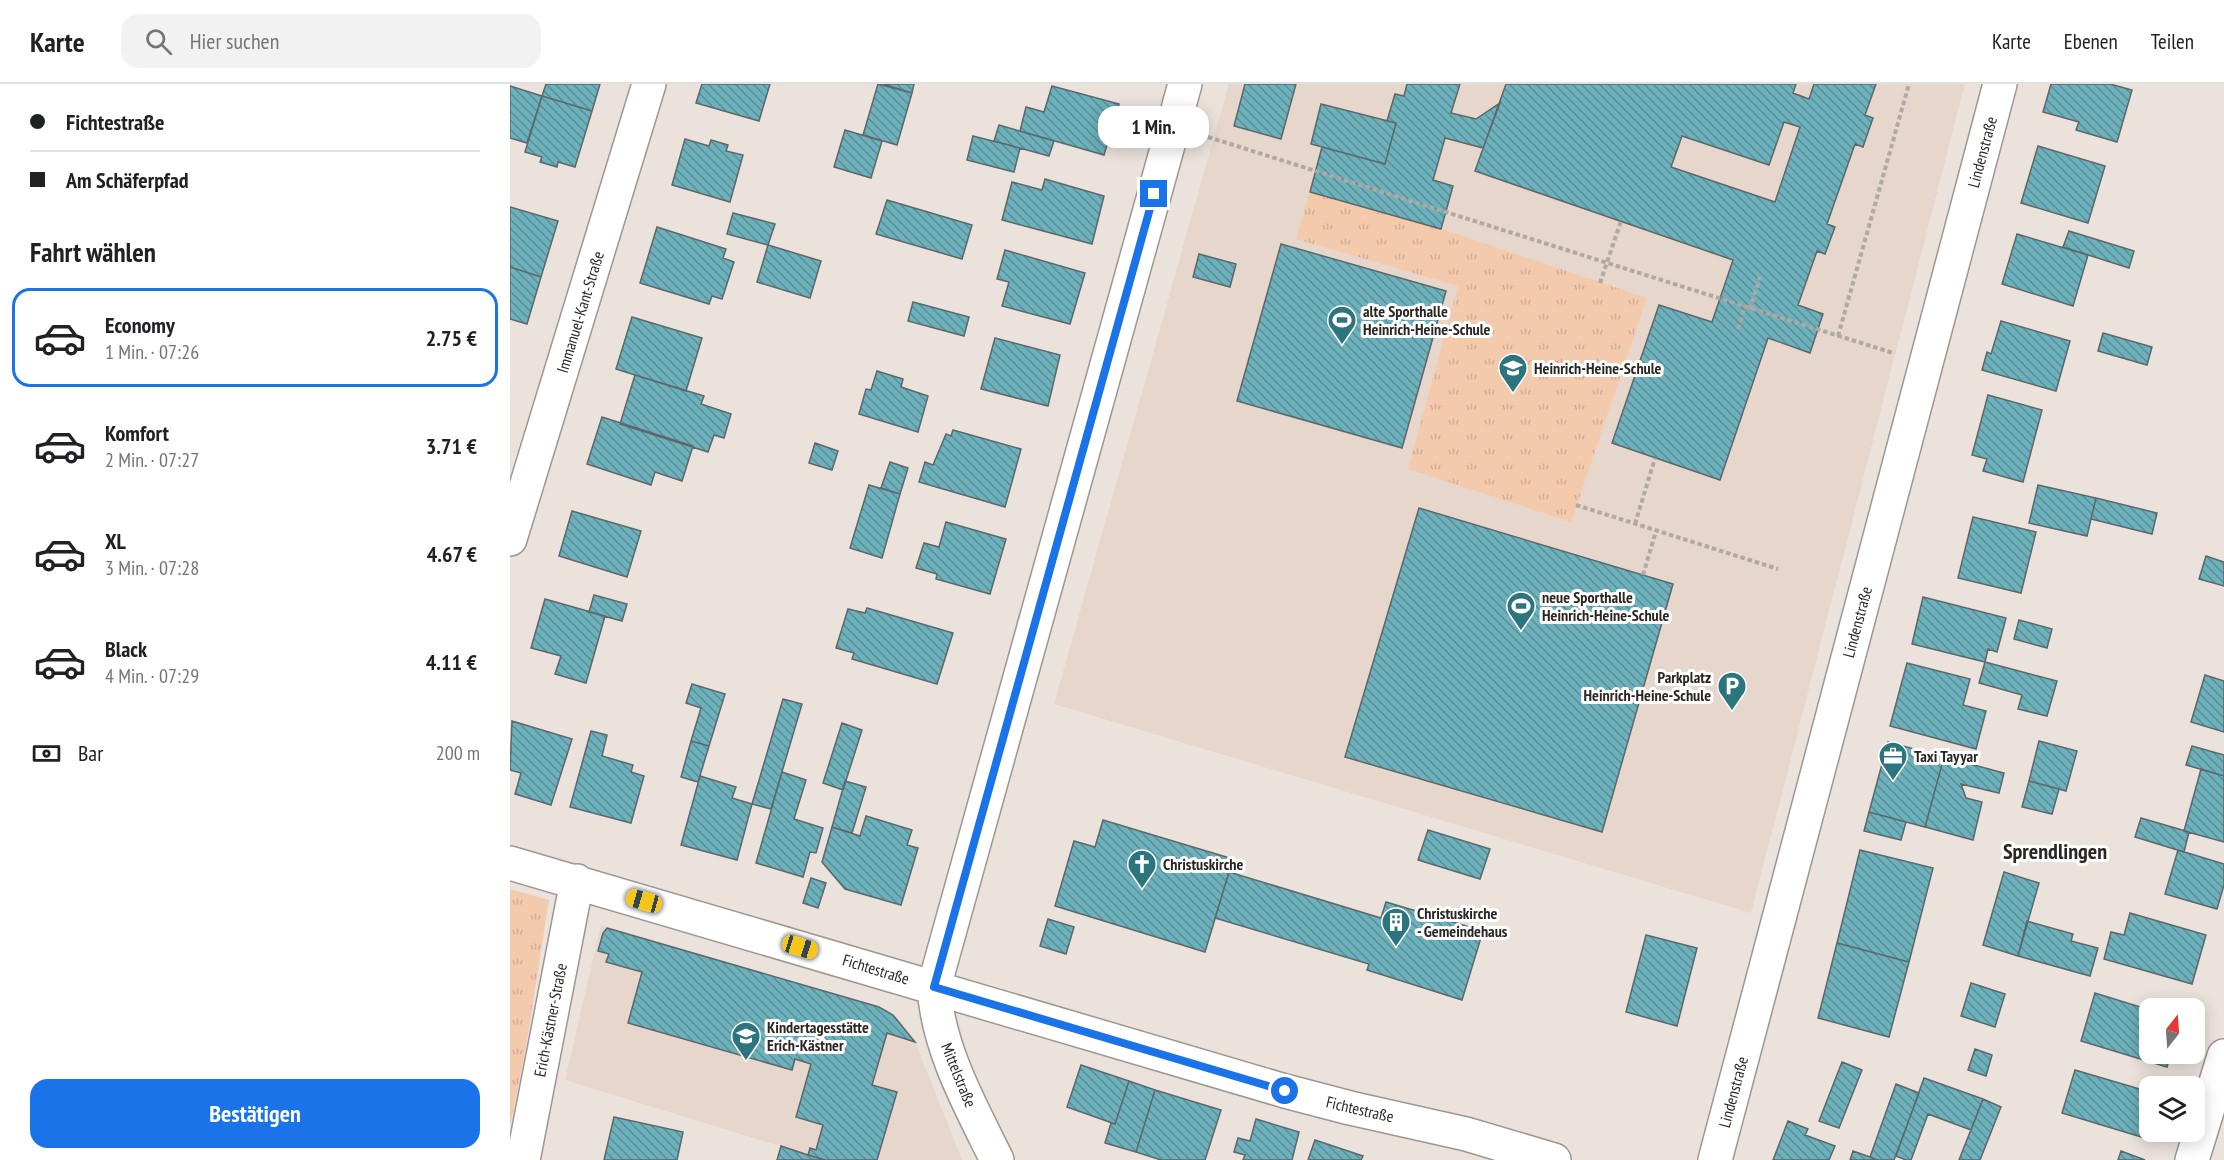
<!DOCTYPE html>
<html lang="de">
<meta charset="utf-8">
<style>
:root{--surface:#fff;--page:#f2f2f2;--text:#202124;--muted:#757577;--line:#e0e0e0;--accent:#1a73e8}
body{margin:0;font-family:"PT Sans Narrow",sans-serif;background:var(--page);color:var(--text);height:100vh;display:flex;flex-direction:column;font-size:22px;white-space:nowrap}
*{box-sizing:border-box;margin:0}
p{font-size:20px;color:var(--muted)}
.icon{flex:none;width:33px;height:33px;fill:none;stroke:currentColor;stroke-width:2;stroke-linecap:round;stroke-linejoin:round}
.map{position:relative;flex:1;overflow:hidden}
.panel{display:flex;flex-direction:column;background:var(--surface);width:510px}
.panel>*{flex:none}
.banner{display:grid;align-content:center;height:132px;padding:0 30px;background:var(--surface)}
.needle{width:39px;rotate:17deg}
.fabs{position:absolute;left:1629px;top:914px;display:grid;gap:12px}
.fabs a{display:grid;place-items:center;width:66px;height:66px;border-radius:12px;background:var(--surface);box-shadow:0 3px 15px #0003;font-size:30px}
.end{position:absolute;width:27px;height:27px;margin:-14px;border:8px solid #1a73e8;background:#fff;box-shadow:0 0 0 3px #fff}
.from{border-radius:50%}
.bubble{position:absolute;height:42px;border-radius:18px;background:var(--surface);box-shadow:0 3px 15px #0003;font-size:20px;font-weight:700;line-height:42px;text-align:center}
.car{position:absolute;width:18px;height:36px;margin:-18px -9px;border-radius:8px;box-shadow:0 0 4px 2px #0007;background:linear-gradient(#f5c518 24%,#345 0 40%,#f5c518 0 76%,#345 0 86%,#f5c518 0)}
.banner b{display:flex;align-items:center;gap:21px;height:57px;font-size:22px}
.banner b+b{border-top:2px solid var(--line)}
.banner i{width:15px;height:15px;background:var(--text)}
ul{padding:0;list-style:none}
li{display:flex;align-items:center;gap:18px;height:99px;margin:0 12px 9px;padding:0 18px;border:3px solid transparent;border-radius:18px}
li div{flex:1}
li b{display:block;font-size:22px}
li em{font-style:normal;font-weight:700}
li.selected{border-color:var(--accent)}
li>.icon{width:54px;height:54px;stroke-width:1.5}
h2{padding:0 30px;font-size:27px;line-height:72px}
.pay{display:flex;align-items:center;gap:15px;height:66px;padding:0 30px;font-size:22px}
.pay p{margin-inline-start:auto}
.cta{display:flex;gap:12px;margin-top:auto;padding:12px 30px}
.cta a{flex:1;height:69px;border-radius:18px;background:var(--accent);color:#fff;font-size:24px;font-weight:700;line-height:69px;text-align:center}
header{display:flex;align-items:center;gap:36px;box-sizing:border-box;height:84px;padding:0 30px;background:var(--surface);border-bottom:2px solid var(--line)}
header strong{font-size:28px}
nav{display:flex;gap:33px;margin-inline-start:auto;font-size:21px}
.search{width:420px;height:54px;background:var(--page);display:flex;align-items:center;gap:15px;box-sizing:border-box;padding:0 21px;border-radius:18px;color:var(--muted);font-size:22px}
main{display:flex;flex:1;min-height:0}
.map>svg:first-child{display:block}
.built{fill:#e6d6cc}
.grass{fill:url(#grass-tufts)}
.building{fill:url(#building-back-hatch);stroke:#5d6769;stroke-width:1.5;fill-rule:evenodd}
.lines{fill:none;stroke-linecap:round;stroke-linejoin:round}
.minor-casing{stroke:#9e9691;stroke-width:36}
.path{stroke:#afa8a3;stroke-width:4;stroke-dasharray:4.5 3;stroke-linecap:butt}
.minor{stroke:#fff;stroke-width:33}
.route{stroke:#1a73e8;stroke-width:8}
.labels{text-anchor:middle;stroke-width:6;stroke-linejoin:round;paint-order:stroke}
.street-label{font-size:16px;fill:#292623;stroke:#fff}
.poi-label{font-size:16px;font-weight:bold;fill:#292623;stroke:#fff;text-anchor:start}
.district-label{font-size:22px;font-weight:bold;fill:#292623;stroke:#fff}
</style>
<header>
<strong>Karte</strong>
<div class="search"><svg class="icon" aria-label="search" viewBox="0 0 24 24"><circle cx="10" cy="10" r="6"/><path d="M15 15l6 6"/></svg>Hier suchen</div>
<nav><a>Karte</a><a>Ebenen</a><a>Teilen</a></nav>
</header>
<main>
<section class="panel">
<div class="banner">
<b><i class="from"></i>Fichtestraße</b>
<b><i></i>Am Schäferpfad</b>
</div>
<h2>Fahrt wählen</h2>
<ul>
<li class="selected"><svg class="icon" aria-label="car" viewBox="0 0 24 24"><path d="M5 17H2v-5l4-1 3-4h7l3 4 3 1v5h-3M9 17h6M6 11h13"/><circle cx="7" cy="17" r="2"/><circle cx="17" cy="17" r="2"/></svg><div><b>Economy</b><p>1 Min. · 07:26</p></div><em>2.75 €</em></li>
<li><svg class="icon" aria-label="car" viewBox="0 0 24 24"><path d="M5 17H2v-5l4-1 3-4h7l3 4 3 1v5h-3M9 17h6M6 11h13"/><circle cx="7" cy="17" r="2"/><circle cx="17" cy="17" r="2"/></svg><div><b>Komfort</b><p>2 Min. · 07:27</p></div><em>3.71 €</em></li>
<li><svg class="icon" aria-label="car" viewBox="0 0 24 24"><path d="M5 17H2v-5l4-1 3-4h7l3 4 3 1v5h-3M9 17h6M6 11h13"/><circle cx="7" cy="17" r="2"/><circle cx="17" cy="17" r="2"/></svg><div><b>XL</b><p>3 Min. · 07:28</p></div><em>4.67 €</em></li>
<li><svg class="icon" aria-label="car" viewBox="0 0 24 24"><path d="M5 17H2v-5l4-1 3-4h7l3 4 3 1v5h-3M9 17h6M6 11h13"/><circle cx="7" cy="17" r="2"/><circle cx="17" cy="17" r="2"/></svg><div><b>Black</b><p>4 Min. · 07:29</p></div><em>4.11 €</em></li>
</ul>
<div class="pay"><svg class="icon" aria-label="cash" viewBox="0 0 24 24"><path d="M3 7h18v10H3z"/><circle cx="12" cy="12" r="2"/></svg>Bar<p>200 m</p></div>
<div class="cta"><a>Bestätigen</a></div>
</section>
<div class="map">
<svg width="1714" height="1076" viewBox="0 0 1714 1076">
<defs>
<pattern id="grass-tufts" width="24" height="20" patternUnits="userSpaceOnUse" patternTransform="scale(1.5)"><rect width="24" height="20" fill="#f4caad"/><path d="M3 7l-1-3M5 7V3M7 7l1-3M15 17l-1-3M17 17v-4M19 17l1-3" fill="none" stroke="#d1ad95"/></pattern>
<pattern id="building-back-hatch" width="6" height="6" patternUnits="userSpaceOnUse" patternTransform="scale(1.5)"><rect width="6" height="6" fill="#6cb1bc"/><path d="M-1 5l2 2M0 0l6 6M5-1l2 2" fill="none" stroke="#599098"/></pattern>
</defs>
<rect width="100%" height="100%" fill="#ebe2dc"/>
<path class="built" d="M719,0h736l-214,829 -697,-209z
M91,841l286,85 14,12 14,20 47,118h-137l-260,-80z"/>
<path class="grass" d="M800,108l131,37 206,69 -76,224 -163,-53 50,-183 -162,-47z
M0,805l39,11 -23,147 -16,80z"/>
<path class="building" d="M36,0h54l-8,27 -50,-15z
M192,0h68l-11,37 -63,-18z
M368,0l34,9 -15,52 -34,-10z
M373,0h31l-2,9z
M735,0h51l-15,55 -47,-13z
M897,0h53l-9,29 25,6 24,-16 -17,45 -38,-10 -12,42 20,6 -12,43 -131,-37 12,-45 63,17 11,-41 -9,-2 8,-27 9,2z
M996,0h290l-3,9 16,6 5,-15h62l-11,31 8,3 -10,29 -8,-3 -28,80 8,3 -10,27 -8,-3 -19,54 25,9 -13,39 -42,-15 -48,142 -108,-37 47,-138 53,17 21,-62 -258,-89zM1274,38l16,5 -25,75 -104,-35 11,-31 87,29z
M1541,0h59l22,6 -15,52 -41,-12 3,-8 -36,-10z
M0,2l32,10 -15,47 -17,-5z
M542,2l67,18 -15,51 -84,-24 6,-24 18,5z
M32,12l50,15 -17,56 -17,-5 -1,5 -17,-5 2,-5 -17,-5z
M811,20l75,19 -11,41 -74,-20z
M489,41l55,16 -5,15 -55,-15z
M335,46l37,11 -11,37 -37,-11z
M463,52l47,12 -6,24 -47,-12z
M175,55l24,7 2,-6 17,5 -2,6 17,4 -13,47 -58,-17z
M1528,62l67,20 -17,57 -67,-20z
M535,95l59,17 -12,48 -90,-24 10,-38 30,8z
M377,116l85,25 -10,34 -86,-25z
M0,123l48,14 -17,56 -31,-10z
M223,129l42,11 -7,21 -41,-11z
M147,143l69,22 -3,9 11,4 -12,37 -10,-3 -3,8 -69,-21z
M1559,147l65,20 -5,17 -66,-21z
M1507,150l71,21 -15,51 -71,-22z
M771,160l165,47 -44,157 -165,-47z
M258,161l53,16 -11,37 -53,-16z
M495,166l80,23 -15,51 -68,-18 7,-24 -12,-3z
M689,170l37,10 -6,23 -37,-10z
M0,183l31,10 -14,47 -17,-5z
M403,218l56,15 -5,19 -56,-15z
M122,233l70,21 -16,53 -70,-22z
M1491,237l69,20 -14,50 -74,-21 5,-18 4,2z
M1593,249l49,14 -5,18 -49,-14z
M485,254l65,17 -12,51 -67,-17z
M367,287l26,8 -2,8 27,9 -10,36 -59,-18 7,-25 5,1z
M125,291l69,21 -3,8 30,10 -7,24 -10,-3 -6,17 -88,-28z
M1478,311l54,15 -19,72 -40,-11 4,-12 -15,-4z
M92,333l91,29 -11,35 -27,-9 -4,13 -64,-21z
M443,346l68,19 -16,58 -86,-25 6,-20 8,3 13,-31 5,2z
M305,359l23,8 -6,19 -23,-7z
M380,378l18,6 -8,26 -19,-6z
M359,401l31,9 -18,64 -32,-10z
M1528,401l58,13 -9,38 -58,-13z
M1586,414l61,15 -5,21 -61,-15z
M909,424l254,76 -71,248 -257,-75z
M62,427l69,20 -14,46 -68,-21z
M1463,433l63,15 -15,61 -63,-15z
M436,438l60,17 -16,55 -54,-15 1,-5 -21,-6 8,-25 15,4z
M1696,472l18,6v24l-25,-7z
M84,511l33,9 -5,17 -33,-9z
M1413,513l83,21 -9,34 -9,-3 -3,13 -73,-18z
M35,515l60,17 -19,67 -31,-9 6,-18 -30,-8z
M357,524l86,25 -16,51 -85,-25 2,-6 -18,-5 12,-39 17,4z
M1509,536l33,9 -5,19 -33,-9z
M1475,578l72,19 -10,35 -29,-7 4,-14 -43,-12z
M1397,579l63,16 -7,26 23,6 -10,38 -86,-23z
M1695,591l19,6v51l-33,-10z
M182,600l33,10 -16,52 -18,-5 10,-33 -15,-5z
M273,615l19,5 -31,105 -19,-5z
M2,637l60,18 -21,66 -36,-11 6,-21 -11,-3z
M332,639l20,7 -19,60 -20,-7z
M81,647l16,4 -5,21 31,9 -2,7 13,4 -13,47 -61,-16z
M181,657l18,5 -11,36 -17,-5z
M1529,657l38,10 -11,40 -37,-10z
M1378,658l56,15 -19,70 -56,-15z
M1682,662l32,9v21l-38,-11z
M1434,673l60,16 -5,20 -38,-9 5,14 16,4 -9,38 -48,-13z
M1691,685l23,7v66l-40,-11z
M272,688l24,8 -12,39 29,9 -7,25 -6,-1 -7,25 -47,-14z
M190,692l36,11 -4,11 20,6 -15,56 -56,-15z
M335,697l21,6 -14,46 -20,-6z
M1519,697l30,8 -7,25 -30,-7z
M1359,728l37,10 -5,18 -37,-9z
M356,732l46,14 -5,15 11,3 -17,57 -56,-16 -23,-27 10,-35 28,9z
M1631,734l48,14 -5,20 -49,-15z
M593,736l130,39 -28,93 -150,-46 19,-65 21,6z
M918,746l62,19 -10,30 -62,-19z
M1350,766l73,18 -24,94 -72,-19z
M1668,766l46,14v21l-7,24 -52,-15z
M719,788l152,46 5,-16 97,29 -21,69 -95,-30 2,-6 -154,-46z
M1494,788l35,11 -21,73 -35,-11z
M301,794l15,5 -8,25 -15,-5z
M1620,829l76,22 -14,49 -88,-25 7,-27 13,3z
M538,835l26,8 -8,27 -26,-8z
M1517,837l46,13 -2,7 27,7 -8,28 -72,-20z
M97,844l272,79 14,8 22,27 -28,-9 -15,52 25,7 -20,68h-52l-17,-5 2,-7 6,2 7,-25 -27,-8 15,-53 -16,-5 -3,11 -164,-47 14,-51 -36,-10 3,-8 -11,-3 5,-18z
M1136,851l51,13 -20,78 -51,-14z
M1327,859l72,19 -20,75 -71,-19z
M1461,899l34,11 -10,33 -34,-11z
M1585,909l55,17v43h21l-4,14 -86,-26z
M1465,965l17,6 -6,21 -18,-6z
M1332,978l20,8 -23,58 -20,-7z
M571,981l48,16 -14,43 -48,-17z
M1565,986l75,22 1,39 -3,8 -86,-26z
M1414,994l59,21 -12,31 -43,-16 -17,46h-5l-10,-4z
M619,997l26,9 -19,62 -31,-9 6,-20 4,1z
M1386,1000l23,9 -25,67h-17l-7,-3z
M645,1006l66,20 -16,50h-44l-25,-8z
M1473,1015l18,8 -21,53h-21z
M104,1033l69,15 -6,28h-73z
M746,1035l43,13 -7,28h-49l2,-5 -11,-3 4,-14 12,3z
M1278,1037l20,8 -3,6 30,11 -6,14h-56z
M805,1056l48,16 -2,4h-53z
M271,1062l27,9 17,5h-48z
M1343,1067l17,6 7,3h-27z
M1611,1067l24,9h-27z"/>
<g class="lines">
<g class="minor-casing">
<path id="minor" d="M0,455l139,-455
M0,779l775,228 65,17 116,26 88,26
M13,1076l54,-279
M487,1076c-27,-55 -59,-111 -63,-173l251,-903
M1205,1076l285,-1076
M1682,1076l32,-104"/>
</g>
<path class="path" d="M698,53l685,216
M1090,199l21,-62
M1240,225l10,-32
M1228,245l7,-23
M1328,252l71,-252
M1066,421l202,64
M1125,440l20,-66
M1133,491l13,-44"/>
<use href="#minor" class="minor"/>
</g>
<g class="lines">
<path class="route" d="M644,110l-220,793 351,104"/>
</g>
<defs>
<g id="stadium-pin" transform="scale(1.5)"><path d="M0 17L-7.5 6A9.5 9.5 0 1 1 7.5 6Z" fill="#2c747e" stroke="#fff"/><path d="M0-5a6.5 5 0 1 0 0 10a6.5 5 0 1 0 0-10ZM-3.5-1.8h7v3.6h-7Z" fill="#fff"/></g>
<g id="school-pin" transform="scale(1.5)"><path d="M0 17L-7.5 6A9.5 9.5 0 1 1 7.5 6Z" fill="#2c747e" stroke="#fff"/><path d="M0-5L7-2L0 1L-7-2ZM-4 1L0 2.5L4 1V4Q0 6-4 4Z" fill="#fff"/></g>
<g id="parking-pin" transform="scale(1.5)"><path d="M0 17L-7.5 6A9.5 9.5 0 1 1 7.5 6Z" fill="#2c747e" stroke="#fff"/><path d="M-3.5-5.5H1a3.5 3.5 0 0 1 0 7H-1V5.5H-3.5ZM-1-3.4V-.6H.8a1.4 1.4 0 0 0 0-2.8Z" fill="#fff"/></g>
<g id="office-pin" transform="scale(1.5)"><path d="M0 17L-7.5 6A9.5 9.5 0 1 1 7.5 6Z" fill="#2c747e" stroke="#fff"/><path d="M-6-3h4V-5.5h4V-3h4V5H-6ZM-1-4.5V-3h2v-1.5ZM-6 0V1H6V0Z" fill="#fff"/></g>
<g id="church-pin" transform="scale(1.5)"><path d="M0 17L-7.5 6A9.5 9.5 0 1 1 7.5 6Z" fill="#2c747e" stroke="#fff"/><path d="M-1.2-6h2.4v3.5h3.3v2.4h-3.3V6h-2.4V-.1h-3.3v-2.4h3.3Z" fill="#fff"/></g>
<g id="building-pin" transform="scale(1.5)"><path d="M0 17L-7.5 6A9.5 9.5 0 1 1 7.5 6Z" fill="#2c747e" stroke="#fff"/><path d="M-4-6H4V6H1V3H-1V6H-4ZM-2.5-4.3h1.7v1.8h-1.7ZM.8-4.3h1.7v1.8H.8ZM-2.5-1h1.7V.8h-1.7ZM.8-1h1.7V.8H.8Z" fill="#fff"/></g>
</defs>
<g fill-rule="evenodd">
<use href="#stadium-pin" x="832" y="236"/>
<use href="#school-pin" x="1003" y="284"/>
<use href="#stadium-pin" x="1011" y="522"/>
<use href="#parking-pin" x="1222" y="602"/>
<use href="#office-pin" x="1383" y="672"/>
<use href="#church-pin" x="632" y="780"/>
<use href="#building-pin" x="886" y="838"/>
<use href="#school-pin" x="236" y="952"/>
</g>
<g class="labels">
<g class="street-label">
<text transform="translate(1472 68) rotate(-75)" y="6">Lindenstraße</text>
<text transform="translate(70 228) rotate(-73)" y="6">Immanuel-Kant-Straße</text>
<text transform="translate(1347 538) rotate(-75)" y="6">Lindenstraße</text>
<text transform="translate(366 885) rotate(17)" y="6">Fichtestraße</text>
<text transform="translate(40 936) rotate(-79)" y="6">Erich-Kästner-Straße</text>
<text transform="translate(449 991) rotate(68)" y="6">Mittelstraße</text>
<text transform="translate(1223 1008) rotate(-75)" y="6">Lindenstraße</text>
<text transform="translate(850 1025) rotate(13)" y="6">Fichtestraße</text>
</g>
<g class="poi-label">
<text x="853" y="233">alte Sporthalle<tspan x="853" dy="18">Heinrich-Heine-Schule</tspan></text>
<text x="1024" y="290">Heinrich-Heine-Schule</text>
<text x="1032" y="519">neue Sporthalle<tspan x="1032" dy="18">Heinrich-Heine-Schule</tspan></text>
<text x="1201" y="599" text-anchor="end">Parkplatz<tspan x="1201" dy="18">Heinrich-Heine-Schule</tspan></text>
<text x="1404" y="678">Taxi Tayyar</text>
<text x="653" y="786">Christuskirche</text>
<text x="907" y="835">Christuskirche<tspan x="907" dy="18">- Gemeindehaus</tspan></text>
<text x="257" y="949">Kindertagesstätte<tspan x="257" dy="18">Erich-Kästner</tspan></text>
</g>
<g class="district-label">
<text x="1545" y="775">Sprendlingen</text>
</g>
</g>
</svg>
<div class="fabs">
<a><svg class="needle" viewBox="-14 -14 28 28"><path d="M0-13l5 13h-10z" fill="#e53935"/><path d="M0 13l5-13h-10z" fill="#757577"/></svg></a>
<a><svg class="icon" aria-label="layers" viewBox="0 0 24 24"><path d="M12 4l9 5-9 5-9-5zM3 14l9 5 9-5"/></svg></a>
</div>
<i class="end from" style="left:775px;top:1007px"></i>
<i class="end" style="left:644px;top:110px"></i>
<div class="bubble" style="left:588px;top:22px;width:111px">1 Min.</div>
<i class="car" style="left:134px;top:817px;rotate:286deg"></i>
<i class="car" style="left:290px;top:863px;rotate:107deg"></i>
</div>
</main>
